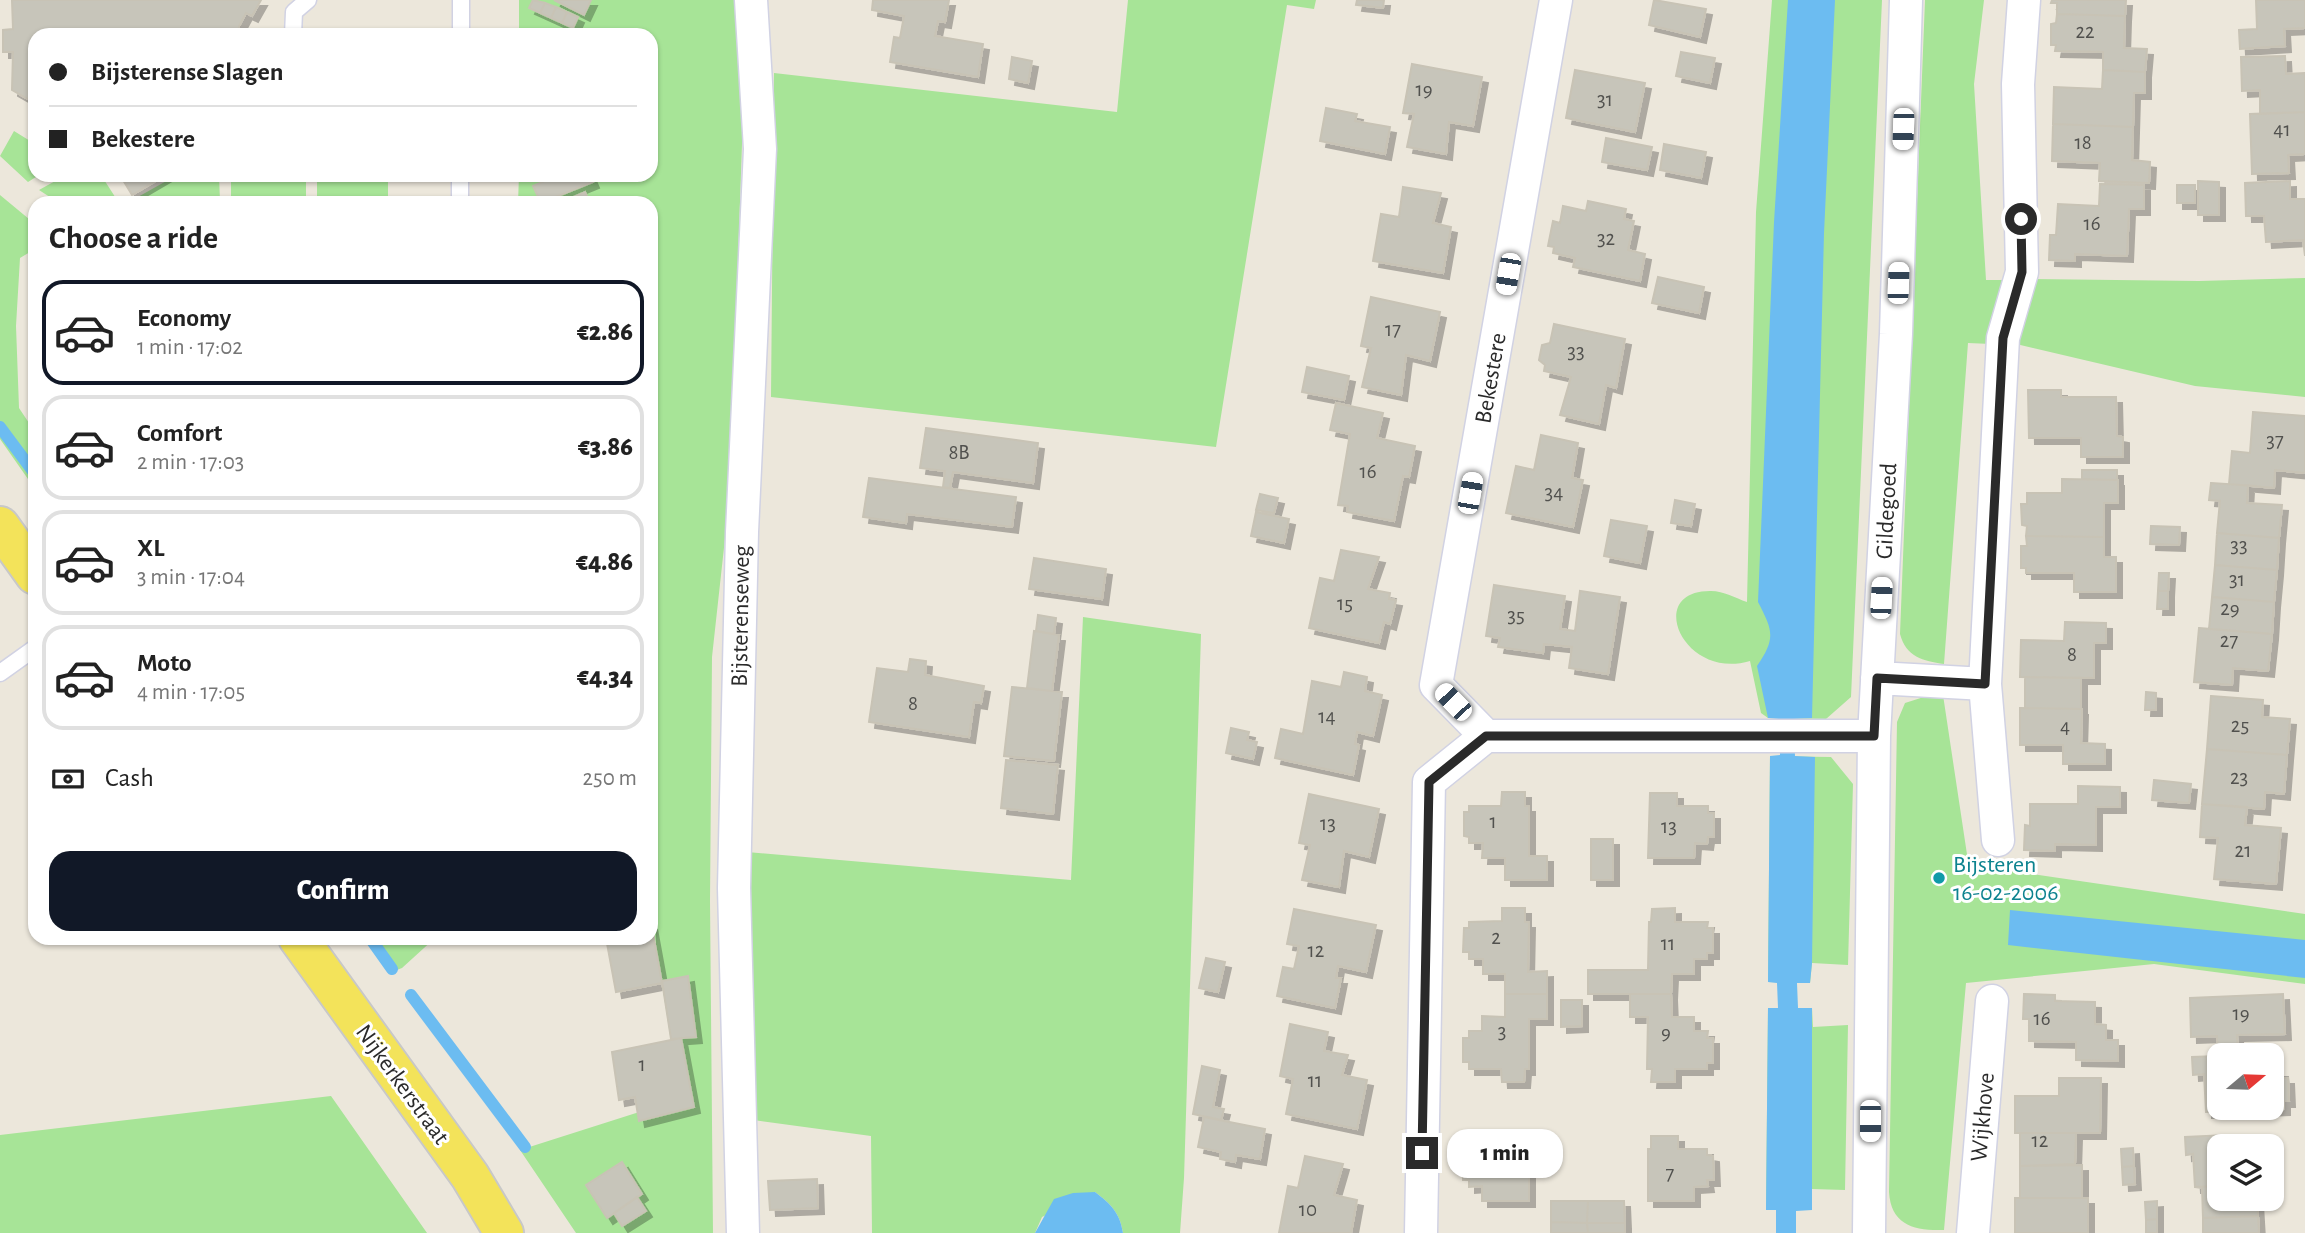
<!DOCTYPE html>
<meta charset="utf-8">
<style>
:root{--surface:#fff;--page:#f2f2f2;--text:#222;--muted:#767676;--line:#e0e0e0;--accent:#111827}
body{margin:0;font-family:"Alegreya Sans",sans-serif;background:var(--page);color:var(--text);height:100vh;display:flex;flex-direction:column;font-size:26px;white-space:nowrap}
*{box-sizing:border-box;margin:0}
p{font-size:23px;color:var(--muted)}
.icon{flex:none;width:38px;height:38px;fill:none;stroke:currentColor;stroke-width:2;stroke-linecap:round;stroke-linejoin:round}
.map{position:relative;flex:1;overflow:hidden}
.panel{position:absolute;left:28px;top:196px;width:630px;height:749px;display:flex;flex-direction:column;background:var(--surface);border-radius:21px;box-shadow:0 2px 5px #0004}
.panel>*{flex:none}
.banner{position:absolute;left:28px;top:28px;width:630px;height:154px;border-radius:21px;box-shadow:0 2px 5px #0004;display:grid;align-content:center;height:154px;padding:0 21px;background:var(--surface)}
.needle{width:46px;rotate:71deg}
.tools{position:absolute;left:2207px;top:1043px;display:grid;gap:14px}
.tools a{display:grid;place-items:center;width:77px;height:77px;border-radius:14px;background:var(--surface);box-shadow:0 2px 5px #0004;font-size:35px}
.end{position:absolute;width:32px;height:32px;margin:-16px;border:9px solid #2a2a2a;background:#fff;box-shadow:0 0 0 4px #fff}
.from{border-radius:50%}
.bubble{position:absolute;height:49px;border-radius:21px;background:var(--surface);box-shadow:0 2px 5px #0004;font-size:23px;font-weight:800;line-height:49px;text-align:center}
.car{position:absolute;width:21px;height:42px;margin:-21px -10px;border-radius:9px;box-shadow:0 0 5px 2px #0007;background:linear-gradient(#fff 24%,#345 0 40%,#fff 0 76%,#345 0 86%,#fff 0)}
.banner b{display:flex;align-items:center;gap:24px;height:66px;font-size:26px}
.banner b+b{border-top:2px solid var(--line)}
.banner i{width:18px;height:18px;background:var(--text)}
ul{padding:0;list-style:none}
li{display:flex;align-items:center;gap:21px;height:105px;margin:0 14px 10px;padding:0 7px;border:4px solid var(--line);border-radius:21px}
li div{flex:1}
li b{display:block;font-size:26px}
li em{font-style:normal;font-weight:800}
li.current{border-color:var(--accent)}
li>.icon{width:63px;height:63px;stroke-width:1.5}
h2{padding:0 21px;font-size:32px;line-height:84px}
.pay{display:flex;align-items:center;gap:18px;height:77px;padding:0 21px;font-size:26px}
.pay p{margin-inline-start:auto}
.primary-button{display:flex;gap:14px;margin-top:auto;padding:14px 21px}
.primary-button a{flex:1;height:80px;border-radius:21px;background:var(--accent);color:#fff;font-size:28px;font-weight:800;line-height:80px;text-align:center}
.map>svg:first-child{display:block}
.green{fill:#a7e497}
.water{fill:#6cbcf1}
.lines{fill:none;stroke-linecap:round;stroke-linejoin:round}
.stream{stroke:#6cbcf1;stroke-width:12}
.building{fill:#c7c5ba;stroke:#c8c3b5;stroke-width:2;filter:url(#shadow)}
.lane-casing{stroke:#d1d2e3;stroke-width:19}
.street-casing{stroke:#d1d2e3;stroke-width:35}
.primary-casing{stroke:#c8c8c8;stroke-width:42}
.lane{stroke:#fff;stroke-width:16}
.street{stroke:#fff;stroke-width:32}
.primary{stroke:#f3e35a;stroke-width:38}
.route{stroke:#2a2a2a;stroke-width:9}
.culture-dot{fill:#0f9aa8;stroke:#fff;stroke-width:2.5}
.labels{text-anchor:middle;stroke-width:6;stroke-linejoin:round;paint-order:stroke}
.number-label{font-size:21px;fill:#51514e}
.street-label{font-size:24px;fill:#2a2a2a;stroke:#fff}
.culture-label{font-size:24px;fill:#0d838f;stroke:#fff;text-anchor:start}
</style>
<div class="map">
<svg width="2305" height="1233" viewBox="0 0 2305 1233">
<defs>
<filter id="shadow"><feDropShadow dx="6" dy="6" stdDeviation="0" flood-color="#0004"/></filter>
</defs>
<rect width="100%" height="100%" fill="#ece7db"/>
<path class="green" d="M519,0h221l5,57 -15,436 -18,164 -2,244 3,332h-137l-56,-83 160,-51 -29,-185v-711h-133l1,-28h132v-140h-132z
M1128,0h188l-2,9 -27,-4 -71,442 -445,-50 3,-324 343,39z
M1772,0h110l-31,697 -25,22 -58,-1 -7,-5 -11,-52c-67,20 -106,-71 -39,-70 13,0 24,7 36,11l9,-390z
M1925,0h59l-10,84 12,196h23l-18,64 -23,-1 -24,321c-21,-3 -38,-7 -44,-30z
M14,131l21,13v31h4l-11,7 -28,-26z
M66,175h35l18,28h-60l-20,-13z
M177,175h42l1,26 -91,1z
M231,175h75v27l-75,-2z
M317,175h71v27l-71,-1z
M0,195l35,29v25l-15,9 -4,68 3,82 16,24v57l-35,-50z
M2305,278v119l-110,-11 -183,-43 20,-64 167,2z
M1083,617l118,17 -17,544 -4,55h-57c-3,-20 -12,-29 -28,-41l-53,25 -7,16h-163l-1,-97 -125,-17 1,-267 324,28z
M1943,695l25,166 41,6 2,4 294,43v70l-151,-20 -188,19 -22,247c-30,1 -53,-5 -55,-38l8,-470 8,-19 22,-7z
M1770,756l61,1 22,27 -5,181 -36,-2 -2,20 -42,-1z
M364,938h71l-33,30 -13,5z
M1768,1008h44l1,19 35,-2 -3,165 -33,-1v21h-46z
M331,1096l96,137h-427v-98z"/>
<path class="water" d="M1788,0h47l-11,233 -12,485 -19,1 2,37 20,1 -3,206 -2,20h-13l1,25h14v202l-16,1v22h-20v-23h-10l2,-202h10l-1,-25 -9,-1 2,-226 10,-1 -1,-36 -11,-1 -11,-52c19,-28 16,-35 1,-64l16,-380z
M2010,910l295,30v38l-297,-33z
M1095,1192c16,12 25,21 28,41h-88l19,-34 19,-6z"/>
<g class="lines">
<path class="stream" d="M0,427l35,47
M370,938l22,31
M411,995l114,152"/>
</g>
<path class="building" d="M12,0h249l-9,16 -6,-3 -7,13v9h-204v68l-23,-13 1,-38h-10v-22l10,-1z
M533,0l12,3 -5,10 -11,-5z
M554,0h37l-7,15z
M873,0h76l-4,22 -7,-1 -3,15 48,8 -5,33 -88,-15 4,-25 6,1 4,-22 -32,-6z
M1357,0h27l-1,8 -27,-3z
M1654,0l52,9 -6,28 -51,-12z
M2052,0h74l-1,16 -68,-2v-11h-6z
M2256,0h49v28l-21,1 1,17 -45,3 -1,-19 18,-1z
M545,3l11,4 -5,11 -11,-5z
M556,7l11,5 -5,11 -11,-5z
M567,12l11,5 -5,11 -11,-5z
M2057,14l68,2 -1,32 23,1 -2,23 -42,-2v-18l-48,-1 1,-6h-5v-21l5,-1z
M1681,52l34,6 -5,25 -34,-7z
M2285,56l1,18 19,-1v39l-45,2v-24l-18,1 -1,-34z
M1012,57l20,4 -4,22 -19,-4z
M1412,64l70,13 -9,49 -24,-4 -3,32 -39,-7 7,-33 -11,-1z
M1575,70l70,13 -10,49 -69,-14z
M2103,70l42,2v21h-11l-1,34 -80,-3 1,-37 48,2z
M1326,108l31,6 -2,7 35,6 -5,27 -65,-13z
M2305,112v42l-17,1 1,18 -37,1 -2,-60z
M2053,124l80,3 -1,33 18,2 -1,21 -50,-2 1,-18 -48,-2z
M1606,138l46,9 -5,23 -45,-8z
M1664,144l42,8 -5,26 -41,-8z
M120,175h46l-34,20z
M558,175h32l3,7 -52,21 -8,-17z
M2198,181l21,1v33h-21z
M2290,181v18h15v57l-2,-16 -37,2 -2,-26h-18l-1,-33z
M2100,184l44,1v24h-15l-2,47 -52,-2v7l-26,-1 1,-25h6l2,-31 41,2z
M2177,185h18v18h-18z
M1403,187l38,6 -8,30 18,4 -8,46 -70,-12 8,-47 18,3z
M585,192l5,11h-30z
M1588,201l38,8 -2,10 10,2 -6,29 17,4 -5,27 -67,-14 2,-9 -22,-5 1,-6 -6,-1 5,-25 7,2 3,-17 23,5z
M1658,277l46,10 -5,26 -47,-10z
M1371,297l69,15 -10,49 -24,-6 -5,40 -39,-8 9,-39 -10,-2z
M1554,324l71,15 -9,49 -10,-3 -7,39 -39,-9 11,-38 -27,-6 1,-6 -6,-5 3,-15 8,-2z
M1307,367l42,9 -5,24 -42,-8z
M2028,390h33v7h55l1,39 6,1v20h-42v-19h-52z
M1336,403l47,10 -6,25 38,8 -6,31 -6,-1 -9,45 -47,-9 1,-6 -10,-1 12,-71 -20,-4z
M2253,412l52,4v57l-30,-3 -1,18 -45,-4 3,-33 18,2z
M926,428l112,15 -5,40 -80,-11 -3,16 -7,-1 2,-16 -25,-3z
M1541,435l37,8 -6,35 11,2 -10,47 -67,-14 10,-47 18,4z
M2082,470h35v10l-35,-1z
M869,478l147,19 -4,30 -105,-13 -1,9 -43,-6z
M2062,479l56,1v23h-14v34l-78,-1 1,-10 -5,-1 -1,-21h6v-11h35z
M2211,483l46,3h-9l-1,17 35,2 -3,33 -62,-5 3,-32 -11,-1z
M1260,494l18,4 -4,15 -18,-3z
M1675,500l20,4 -4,22 -20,-3z
M1256,512l33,7 -5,24 -33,-7z
M1611,520l36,6 -7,37 -36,-7z
M2151,526l29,1 -1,18 -29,-1z
M2217,533l62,5 -2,32 -62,-5z
M2026,536l78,1v20h12v35h-42v-19h-48v-5h-5v-22h6z
M1341,550l38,7 -11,32 22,4 -1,6 7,1 -6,24 -6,-2 -5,21 -70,-15 11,-50 14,3z
M1034,558l72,11 -4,30 -73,-10z
M2215,565l62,5 -3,32 -62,-5z
M2159,573h10l-1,18h-10z
M1494,585l71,11 -5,33 15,2 5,-40 40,6 -12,77 -39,-6 3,-21 -28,-3 -1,9 -45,-6 2,-9 -14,-2z
M2158,591h10v18h-11z
M2212,597l62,5 -2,32 -63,-5z
M1038,615l18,3 -2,16 -18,-3z
M2065,622l41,1v20h-12v35l-74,-1 1,-37 43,1z
M2199,628l73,6 -4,37 -35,-3 -1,17 -38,-3z
M1034,631l25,4 -7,56 -25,-3z
M910,659l16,2 -1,14 59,11 -3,17 -7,-1 -5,35 -100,-15 8,-54 31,4z
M1344,672l23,5 -2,14 17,4 -9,41 -16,-4 -2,12 4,1 -6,30 -78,-17 6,-29 22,5 9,-53 29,6z
M2025,677l56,1v31l-56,-1z
M1012,687l50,5 -8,69 -50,-5z
M2146,692l10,1v17h-11z
M2211,696l52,4 -1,17 28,2 -3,36 -80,-6z
M2020,708l62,1 -1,34 24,1v20h-42v-19h-43z
M1231,728l18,4 -2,8 10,2 -4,17 -27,-6z
M2207,749l80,6 -3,39 -19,-2 -1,17 -62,-5z
M1006,760l52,5 -5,49 -52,-6z
M2154,780l37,4 -2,19 -37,-3z
M2078,786l42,1v20h-24v38l-41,-1v7l-31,-1 1,-25 5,1v-22h48z
M1502,792h23v14h4v50h18v24h-42v-22h-23l1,-15h-14v-6l-5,-1v-24h5v-6h32z
M1650,793h27v13h31v7h6v24h-6l-1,7 -12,-1 -1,15h-46z
M1309,794l70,15 -10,48 -25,-6 -5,36 -37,-7 8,-35 -11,-2z
M2202,804l45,3 -2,18 36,3 -5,56 -62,-5 4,-41 -18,-1z
M1591,839h22v41h-22z
M1502,908h23v14h4l-1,50 19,-1v23h-42v-20h-22v-15h-14v-7h-6l1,-24h5v-6l33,-1z
M1675,908v14h33l-1,6h6v25h-6v6h-13v15h-22l-1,20h-83v-24h60l1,-48h2l1,-13z
M1294,909l82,16 -10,47 -28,-6 -2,12h5l-6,30 -58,-12 6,-29 11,2 5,-23 -12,-2z
M651,923l11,60 -46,9 -10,-54h45z
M1206,958l19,4 -7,30 -19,-4z
M688,976l8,61 -25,2 -9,-58z
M1505,994h42v25h-18v50h-4l-1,13h-22l-1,-13h-32v-7h-6v-24h6v-7h13v-15l23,1z
M1630,994h41l1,23h22v14h14l-1,7h6v25h-6v6h-32v13h-24l1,-13h-5l1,-52h-18z
M2024,994l31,1v6l40,1v22l11,1v15h12v21l-42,-1v-18l-47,-1v-22h-6z
M2283,994l2,40 -48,1 1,20 -20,1 -1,-20 -26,1 -1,-39z
M1561,1000h21v26l-21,1z
M1290,1024l38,8 -4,19 24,4 -6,20 25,5 -10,49 -71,-15 7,-35 -13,-3z
M681,1038l13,69 -55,14 -4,-24 -16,3 -7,-48z
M2218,1056l1,52h53v-37h10l1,7h5l1,23h-5v8l-78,3 -2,-38 -11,1 -1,-18z
M1202,1066l18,4 -7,37 11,2 -3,11 -28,-6z
M2059,1078h42l-1,55h-85v-37h44z
M1204,1117l61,12 -5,30 -24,-4 -1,7 -15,-3 1,-7 -23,-5z
M2020,1133h56l-1,31 -55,2z
M2227,1135v11h-8v40l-24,1 -2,-33 -7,1 -1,-18z
M1501,1136h24l-1,13h5v52h-47v-15l-13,1v-7h-6v-24l6,-1v-6h32z
M1651,1136h27v13h29v6l6,1 1,24h-7l1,6 -14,1v14h-46v-52h3z
M2133,1148l1,18 -12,1 -1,-18z
M1305,1156l38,8 -9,31 23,5 -6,33h-72l9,-47 10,2z
M622,1162l20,32 -35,24 -21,-33z
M2082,1165v33h-62v-32z
M2134,1166l1,18 -12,1 -1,-18z
M817,1179l1,29 -48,2 -2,-29z
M2219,1186v13h38l1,17 -55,2 -1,-30 -7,-1z
M637,1197l9,14 -24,15 -8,-13z
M2015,1198h73v35h-73z
M1551,1201h37l-1,22 -36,-1z
M1588,1201h36l1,22h-38z
M2157,1201v18l-11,1 -1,-18z
M2258,1216l1,17h-56v-15z
M2157,1219v14h-11v-13z
M1551,1222l36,1 1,10h-37z
M1587,1223h38v10h-37z"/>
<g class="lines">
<g class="lane-casing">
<path id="lane" d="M293,35l1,-23 14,-12
M461,35v-35
M460,203v-28
M0,673l35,-25"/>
</g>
<g class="street-casing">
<path id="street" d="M1877,678l108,6
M1486,736l-50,-51 120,-685
M1998,840l-13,-156 18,-346 19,-66 -4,-188 6,-84
M743,1233l-9,-345 8,-356 18,-383 -9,-149
M1421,1233l8,-451 57,-46h388
M1869,1233l5,-497 22,-402 10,-334
M1973,1233l19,-232"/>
</g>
<g class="primary-casing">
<path id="primary" d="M0,526l35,49
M298,938l172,238 34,57"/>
</g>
<use href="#lane" class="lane"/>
<use href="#street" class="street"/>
<use href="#primary" class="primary"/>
</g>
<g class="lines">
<path class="route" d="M1422,1153l7,-371 57,-46h388l3,-58 108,6 18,-346 19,-66 -1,-53"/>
</g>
<circle class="culture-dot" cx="1939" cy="878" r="7"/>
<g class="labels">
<g class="number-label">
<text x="2085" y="38">22</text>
<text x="1424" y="96">19</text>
<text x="1605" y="106">31</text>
<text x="2282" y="136">41</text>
<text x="2083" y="149">18</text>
<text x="2092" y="230">16</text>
<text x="1606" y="245">32</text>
<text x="1393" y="336">17</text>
<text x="1576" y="358">33</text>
<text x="2275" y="447">37</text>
<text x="959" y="459">8B</text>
<text x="1368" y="478">16</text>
<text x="1554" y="499">34</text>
<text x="2239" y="552">33</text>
<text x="2237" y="586">31</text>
<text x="1345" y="610">15</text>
<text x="2230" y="615">29</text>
<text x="1516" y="622">35</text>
<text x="2229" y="647">27</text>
<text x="2072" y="661">8</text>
<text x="913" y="710">8</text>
<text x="1327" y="723">14</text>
<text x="2240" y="732">25</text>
<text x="2065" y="733">4</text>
<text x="2239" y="784">23</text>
<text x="1493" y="828">1</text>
<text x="1328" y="830">13</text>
<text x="1669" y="833">13</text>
<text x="2243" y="857">21</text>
<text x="1496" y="944">2</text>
<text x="1668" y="950">11</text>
<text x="1316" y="957">12</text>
<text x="2241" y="1020">19</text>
<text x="2042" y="1025">16</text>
<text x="1502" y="1038">3</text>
<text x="1666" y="1039">9</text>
<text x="642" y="1071">1</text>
<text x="1315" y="1087">11</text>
<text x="2040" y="1147">12</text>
<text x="1670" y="1180">7</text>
<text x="1308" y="1216">10</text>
</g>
<g class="street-label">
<text transform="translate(1490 378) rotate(-80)" y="8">Bekestere</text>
<text transform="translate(1886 511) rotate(-87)" y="8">Gildegoed</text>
<text transform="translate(740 616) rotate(-89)" y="8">Bijsterenseweg</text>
<text transform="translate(403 1084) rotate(54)" y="8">Nijkerkerstraat</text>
<text transform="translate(1982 1117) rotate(-85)" y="8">Wijkhove</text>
</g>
<g class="culture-label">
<text x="1953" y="872">Bijsteren<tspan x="1953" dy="28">16-02-2006</tspan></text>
</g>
</g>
</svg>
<div class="tools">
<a><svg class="needle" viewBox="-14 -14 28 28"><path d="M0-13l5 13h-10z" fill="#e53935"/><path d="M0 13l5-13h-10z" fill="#767676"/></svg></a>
<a><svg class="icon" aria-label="layers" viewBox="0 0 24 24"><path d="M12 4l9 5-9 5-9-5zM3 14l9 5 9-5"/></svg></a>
</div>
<i class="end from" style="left:2021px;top:219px"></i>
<i class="end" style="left:1422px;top:1153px"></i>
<div class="bubble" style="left:1447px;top:1129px;width:116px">1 min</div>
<i class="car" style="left:1903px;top:129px;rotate:182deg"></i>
<i class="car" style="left:1508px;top:274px;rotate:190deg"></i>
<i class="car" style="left:1898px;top:283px;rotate:2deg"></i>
<i class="car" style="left:1470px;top:493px;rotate:10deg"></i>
<i class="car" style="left:1881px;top:598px;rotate:3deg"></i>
<i class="car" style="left:1453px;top:702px;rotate:316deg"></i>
<i class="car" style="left:1870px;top:1121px;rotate:180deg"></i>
<div class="banner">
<b><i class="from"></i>Bijsterense Slagen</b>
<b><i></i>Bekestere</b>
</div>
<section class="panel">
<h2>Choose a ride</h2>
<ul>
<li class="current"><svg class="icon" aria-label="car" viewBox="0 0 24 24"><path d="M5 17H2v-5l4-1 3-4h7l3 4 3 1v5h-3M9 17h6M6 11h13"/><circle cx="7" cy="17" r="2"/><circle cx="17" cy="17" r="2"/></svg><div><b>Economy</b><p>1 min · 17:02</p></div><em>€2.86</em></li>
<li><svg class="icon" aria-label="car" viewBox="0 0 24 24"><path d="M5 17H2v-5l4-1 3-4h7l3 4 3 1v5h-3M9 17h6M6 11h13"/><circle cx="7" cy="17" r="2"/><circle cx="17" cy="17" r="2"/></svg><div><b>Comfort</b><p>2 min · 17:03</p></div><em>€3.86</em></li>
<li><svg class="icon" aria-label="car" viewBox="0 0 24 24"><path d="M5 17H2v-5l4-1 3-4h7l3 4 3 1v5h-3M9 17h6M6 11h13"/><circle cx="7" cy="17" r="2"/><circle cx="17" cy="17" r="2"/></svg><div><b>XL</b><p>3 min · 17:04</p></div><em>€4.86</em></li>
<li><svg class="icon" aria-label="car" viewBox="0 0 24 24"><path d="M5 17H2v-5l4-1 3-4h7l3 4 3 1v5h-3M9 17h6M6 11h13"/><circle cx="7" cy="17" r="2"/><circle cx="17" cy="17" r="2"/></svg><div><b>Moto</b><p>4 min · 17:05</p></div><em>€4.34</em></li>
</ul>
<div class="pay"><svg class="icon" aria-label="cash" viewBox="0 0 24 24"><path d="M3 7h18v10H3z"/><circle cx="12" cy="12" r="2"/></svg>Cash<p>250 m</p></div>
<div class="primary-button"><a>Confirm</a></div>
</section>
</div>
